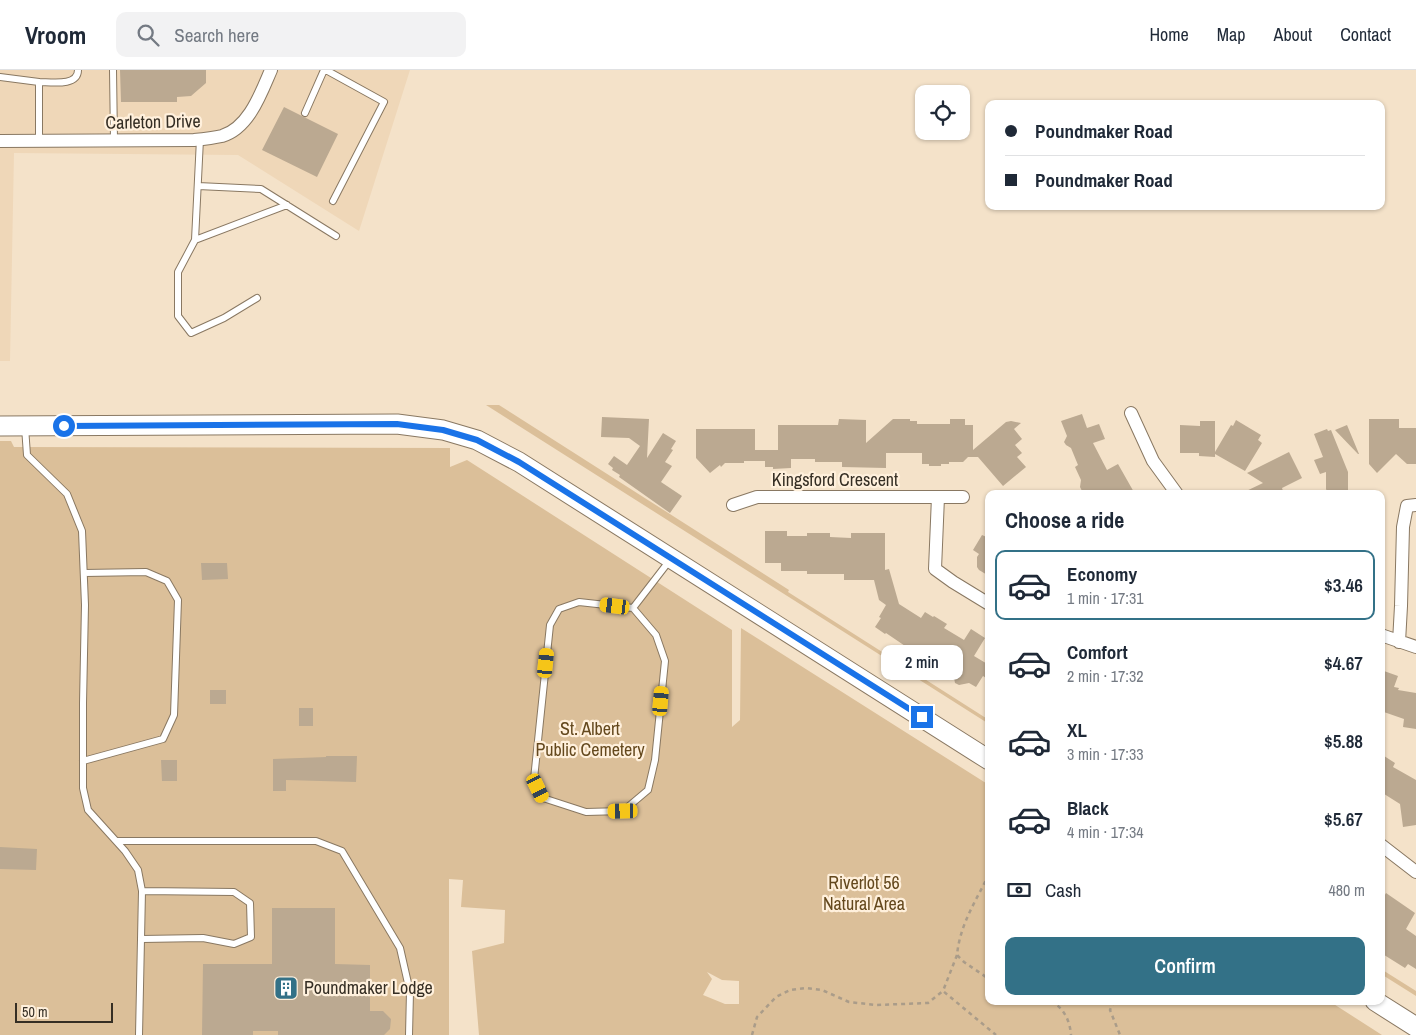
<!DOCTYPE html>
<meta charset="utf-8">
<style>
:root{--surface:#fff;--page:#f2f2f3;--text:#1f2937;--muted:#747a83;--line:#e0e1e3;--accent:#337187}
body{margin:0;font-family:"Archivo Narrow",sans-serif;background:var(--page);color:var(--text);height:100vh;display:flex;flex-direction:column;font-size:19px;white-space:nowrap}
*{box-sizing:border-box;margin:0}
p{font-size:16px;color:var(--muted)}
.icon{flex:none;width:28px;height:28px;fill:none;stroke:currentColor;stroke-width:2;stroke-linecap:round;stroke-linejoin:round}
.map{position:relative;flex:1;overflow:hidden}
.details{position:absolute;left:985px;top:420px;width:400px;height:515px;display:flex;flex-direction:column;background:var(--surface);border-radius:10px;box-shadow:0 1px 4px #0004}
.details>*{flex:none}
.banner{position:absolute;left:985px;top:30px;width:400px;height:110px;border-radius:10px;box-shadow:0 1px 4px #0004;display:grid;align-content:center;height:110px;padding:0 20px;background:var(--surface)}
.tools{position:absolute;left:915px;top:15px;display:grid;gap:10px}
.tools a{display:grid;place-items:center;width:55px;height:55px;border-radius:10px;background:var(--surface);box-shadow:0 1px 4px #0004;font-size:25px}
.scale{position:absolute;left:15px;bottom:12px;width:98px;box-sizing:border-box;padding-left:5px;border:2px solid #352e24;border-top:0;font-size:14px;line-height:18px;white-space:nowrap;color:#352e24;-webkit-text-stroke:4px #fff0dc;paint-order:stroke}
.end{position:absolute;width:22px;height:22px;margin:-11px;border:6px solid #1a73e8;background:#fff;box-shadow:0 0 0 2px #fff}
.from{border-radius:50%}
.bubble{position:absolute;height:35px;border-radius:10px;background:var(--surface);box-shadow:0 1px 4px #0004;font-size:16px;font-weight:600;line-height:35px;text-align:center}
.car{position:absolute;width:15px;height:30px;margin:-15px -8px;border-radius:6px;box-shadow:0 0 4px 1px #0007;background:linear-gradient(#f5c518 24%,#345 0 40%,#f5c518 0 76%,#345 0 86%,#f5c518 0)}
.banner b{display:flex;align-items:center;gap:18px;height:48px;font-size:19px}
.banner b+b{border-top:1px solid var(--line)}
.banner i{width:12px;height:12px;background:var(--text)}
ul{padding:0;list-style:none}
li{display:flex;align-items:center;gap:15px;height:70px;margin:0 10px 8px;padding:0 10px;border:2px solid transparent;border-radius:10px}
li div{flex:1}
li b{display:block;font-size:19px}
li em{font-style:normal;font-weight:600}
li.current{border-color:var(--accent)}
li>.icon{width:45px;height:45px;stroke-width:1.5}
h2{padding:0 20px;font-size:22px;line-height:60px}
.pay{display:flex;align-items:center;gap:12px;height:55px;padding:0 20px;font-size:19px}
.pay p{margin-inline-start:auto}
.button{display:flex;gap:10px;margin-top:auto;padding:10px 20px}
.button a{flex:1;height:58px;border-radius:10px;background:var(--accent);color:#fff;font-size:20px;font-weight:600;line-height:58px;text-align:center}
header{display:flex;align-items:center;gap:30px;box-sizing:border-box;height:70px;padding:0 25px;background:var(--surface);border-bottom:1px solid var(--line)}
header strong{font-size:24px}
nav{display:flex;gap:28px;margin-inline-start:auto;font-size:18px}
.search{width:350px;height:45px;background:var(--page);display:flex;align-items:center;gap:12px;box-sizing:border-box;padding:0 18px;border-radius:10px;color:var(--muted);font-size:19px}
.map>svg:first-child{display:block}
.built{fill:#efd7b8}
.green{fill:#dbbf99;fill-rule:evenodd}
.building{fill:#bba991}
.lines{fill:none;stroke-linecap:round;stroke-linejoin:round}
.lane-casing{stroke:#897862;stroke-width:8}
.street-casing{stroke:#897862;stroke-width:14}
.secondary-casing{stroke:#897862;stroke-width:21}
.path{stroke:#aa9c89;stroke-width:2.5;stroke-dasharray:4 4;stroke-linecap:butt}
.lane{stroke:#fff;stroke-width:6}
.street{stroke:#fff;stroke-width:12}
.secondary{stroke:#fff;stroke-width:19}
.route{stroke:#1a73e8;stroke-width:6}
.labels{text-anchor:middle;stroke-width:4.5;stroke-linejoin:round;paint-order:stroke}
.street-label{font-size:18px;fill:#352e24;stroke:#fff0dc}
.park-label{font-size:18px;fill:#64481d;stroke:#fff0dc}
.poi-label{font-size:18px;fill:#352e24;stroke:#fff0dc;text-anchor:start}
</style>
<header>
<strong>Vroom</strong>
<div class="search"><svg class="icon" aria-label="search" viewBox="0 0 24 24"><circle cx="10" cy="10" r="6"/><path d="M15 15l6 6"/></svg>Search here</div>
<nav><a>Home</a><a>Map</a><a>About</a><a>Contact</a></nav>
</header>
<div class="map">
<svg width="1416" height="965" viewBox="0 0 1416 965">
<rect width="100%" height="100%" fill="#f4e2c9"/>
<path class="built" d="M0,0h410l-51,161 -121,-76 -224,-2 -4,208h-10z"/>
<path class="green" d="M486,335h13l290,185 -1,2 201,128v4z
M0,371h11l3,6 436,1v19l17,-7 265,170v97l8,-7 1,-92 248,157v216h340l53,34h-903l-7,-84 32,-8 1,-33 -44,-3 2,-27 -14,-1v156h-449zM707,902l15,8 17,1v23h-14l-22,-9 9,-16z
M1381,899l35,22v5l-35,-22z"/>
<path class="building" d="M120,0h86v13l-15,13 -14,1v5h-56z
M284,37l54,27 -21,43 -55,-27z
M1082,344l5,14 12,-4 6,15 -12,4 14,27 11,-6 17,30h-46l-7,-3 -2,-4 1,-7 -6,-13 3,-2 -7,-17 -5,-3 -2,-3 3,-6 -6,-15z
M602,347l47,2 -2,39 16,-25 13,8 -5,8 2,1 -8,12 7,4 -11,16 21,14 -12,17 -51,-36 1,-2 -8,-5 1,-2 -5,-4 6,-8 13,9 13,-19 -11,-8 -28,-1z
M839,349l27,1v23l27,-24h17v2h7v3h33v-5h15v6h8v25l33,-28 5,-1 10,2 -7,6 8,10 -7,6 7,8 -5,4 9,10 -23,19 -25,-29h-10l-5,5h-14v2h-8v2h-12v-2h-7v-11h-36v15l-44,-1v-5h-27v-3h-24v9l-18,1v-2h-8v-6h-21v2h-19l-4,4 -1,-2 -10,8 -14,-15v-29h59v21h23v-25h60z
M1369,349h30v9h17v36h-9l-11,-10 -19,19 -8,-9z
M1236,350l25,15 -3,5 4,3 -17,28 -30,-17v3l-16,-1v-3h-19v-28l20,1v-5h15v31l16,-27 2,1z
M1347,355l12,29h-1l-23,-24z
M1327,359l1,2 3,-1 17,42v22h-20l-2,-5v-17l-6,2 -6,-14 9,-3 -9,-23z
M1289,382l13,26 -20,10 1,3 -6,3h-37l23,-11 -16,-10z
M765,461h22v5h20v-3h23v4l21,1v-5h34v37l4,-1 10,35 22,14 4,-6 8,5 1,-1 13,8 -3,4 20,12 7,-11 14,9 -11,18 15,9v15l-6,-4 -7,11 -7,-4 -10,2 -4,-2 -2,-10 -2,-1 7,-12 -22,4 -26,-13 1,-1 -25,-17 -1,1 -10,-7 6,-9 -2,-1 7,-12 -7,-5 -5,-20h-30v-6h-37v-3h-26v-8h-16z
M982,465l7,3v38l-10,-6 -2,-3v-10l2,-3 -6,-4z
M201,493h26l1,16 -26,1z
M1384,601l14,5 -4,11 5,1 -1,2 18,3v36l-13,-2 1,-8 -23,-8v-39l3,1z
M210,620h16v14h-16z
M299,638h14v18h-14z
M1381,684l14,9 -2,4 23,13v45l-13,2 -3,-23 -19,-12z
M326,686h31l-1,26 -70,-2v11h-13v-32l53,-2z
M161,690h16v21h-15z
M0,777l37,2 -1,21 -36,-1z
M1386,823l29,20 -9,16 10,7v33l-8,-5 -3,4 -24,-15v-51z
M272,838h63v56l35,1v46h13l8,8 -1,10 -6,6h-106v-4h-25v4h-51l1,-71h69z"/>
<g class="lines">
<g class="lane-casing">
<path id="lane" d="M113,0l1,70
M326,0l58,32 -51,99
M0,7l39,5v58
M39,12c11,0 39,5 39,-12
M305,43l19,-43
M200,69l-5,101 -17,32v44l13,17 33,-15 33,-20
M198,116l63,3 75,47
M195,170l92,-35
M25,357l2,28 40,39 15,37 3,74 -2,98v85l5,22 37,41 13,19 4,21 -3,144
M633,538l23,27 9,26 -10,99 -7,30 -25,21 -37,1 -43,-14 -9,-19 16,-154 9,-16 20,-7 54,6 37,-48
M83,691l80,-22 11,-24 4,-115 -11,-19 -21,-9 -62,1
M117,771h199l26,10 58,97 10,44 -1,43
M142,869l61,-1 31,6 17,-7 -1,-34 -16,-11 -92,-1"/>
</g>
<g class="street-casing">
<path id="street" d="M0,71l194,-1c10,-1 19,-2 28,-4 27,-8 39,-43 49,-66
M1131,343l22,48 24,33
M963,427h-25l-3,72 18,13 36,22
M733,435l24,-8h181
M1381,565l35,12
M1399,572l2,-36 2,-79 4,-21 9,-1
M1381,775l35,27"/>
</g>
<g class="secondary-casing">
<path id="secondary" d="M0,356l397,-2 46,6 34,10 42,22 470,298
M1375,931l41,26"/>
</g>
<path class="path" d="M989,804c-13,27 -29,50 -32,81l7,7 25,17
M957,885l-14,36 53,44
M1051,931c13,7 19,20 20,34
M1114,931l-4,9 10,25
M752,965l5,-18 19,-20 14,-7 16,-2 16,2 27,12 27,3 52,-2 15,-12"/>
<use href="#lane" class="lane"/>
<use href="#street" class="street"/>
<use href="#secondary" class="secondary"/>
</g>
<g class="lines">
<path class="route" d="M64,356l333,-2 46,6 34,10 42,22 403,255"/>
</g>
<defs>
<g id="building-square" transform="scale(1.25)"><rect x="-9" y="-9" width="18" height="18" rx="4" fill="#337187" stroke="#fff0dc"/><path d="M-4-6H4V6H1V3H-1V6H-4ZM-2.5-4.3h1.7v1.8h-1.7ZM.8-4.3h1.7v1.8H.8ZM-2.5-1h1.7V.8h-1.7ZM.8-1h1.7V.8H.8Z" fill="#fff"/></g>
</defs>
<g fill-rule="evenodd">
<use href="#building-square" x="286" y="918"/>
</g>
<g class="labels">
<g class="street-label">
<text transform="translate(153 52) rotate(-1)" y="6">Carleton Drive</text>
<text x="835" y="416">Kingsford Crescent</text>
</g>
<g class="park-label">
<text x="590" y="665">St. Albert<tspan x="590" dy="21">Public Cemetery</tspan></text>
<text x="864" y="819">Riverlot 56<tspan x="864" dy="21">Natural Area</tspan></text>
</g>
<g class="poi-label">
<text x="304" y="924">Poundmaker Lodge</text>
</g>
</g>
</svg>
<div class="tools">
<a><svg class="icon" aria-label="locate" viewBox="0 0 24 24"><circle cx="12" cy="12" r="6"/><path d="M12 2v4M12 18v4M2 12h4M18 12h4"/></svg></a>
</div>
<div class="scale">50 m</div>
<i class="end from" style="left:64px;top:356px"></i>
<i class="end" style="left:922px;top:647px"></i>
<div class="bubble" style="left:881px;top:575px;width:82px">2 min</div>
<i class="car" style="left:615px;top:536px;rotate:277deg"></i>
<i class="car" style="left:546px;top:593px;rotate:6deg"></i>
<i class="car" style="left:661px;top:631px;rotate:5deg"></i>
<i class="car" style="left:538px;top:718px;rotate:154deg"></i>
<i class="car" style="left:623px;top:741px;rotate:269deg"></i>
<div class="banner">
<b><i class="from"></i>Poundmaker Road</b>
<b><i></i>Poundmaker Road</b>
</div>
<section class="details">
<h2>Choose a ride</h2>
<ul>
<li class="current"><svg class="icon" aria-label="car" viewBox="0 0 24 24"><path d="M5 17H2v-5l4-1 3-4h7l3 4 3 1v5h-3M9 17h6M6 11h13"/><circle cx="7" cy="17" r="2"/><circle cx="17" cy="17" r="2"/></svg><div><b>Economy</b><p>1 min · 17:31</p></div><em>$3.46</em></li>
<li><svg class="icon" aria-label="car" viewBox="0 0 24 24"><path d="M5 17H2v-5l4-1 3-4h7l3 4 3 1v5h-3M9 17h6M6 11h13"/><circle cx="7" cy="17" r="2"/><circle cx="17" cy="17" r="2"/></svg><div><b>Comfort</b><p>2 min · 17:32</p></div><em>$4.67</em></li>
<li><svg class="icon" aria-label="car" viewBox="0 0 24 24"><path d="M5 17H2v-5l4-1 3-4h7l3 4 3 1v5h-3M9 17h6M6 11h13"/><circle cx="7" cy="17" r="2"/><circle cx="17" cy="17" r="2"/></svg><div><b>XL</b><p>3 min · 17:33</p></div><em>$5.88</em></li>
<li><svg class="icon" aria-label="car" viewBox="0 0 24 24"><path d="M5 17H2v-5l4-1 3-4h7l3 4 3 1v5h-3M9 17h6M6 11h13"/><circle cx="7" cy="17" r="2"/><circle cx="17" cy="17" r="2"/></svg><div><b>Black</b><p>4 min · 17:34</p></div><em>$5.67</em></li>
</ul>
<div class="pay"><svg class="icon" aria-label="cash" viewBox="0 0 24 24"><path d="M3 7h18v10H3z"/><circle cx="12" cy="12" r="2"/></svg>Cash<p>480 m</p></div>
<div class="button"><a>Confirm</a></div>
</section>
</div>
